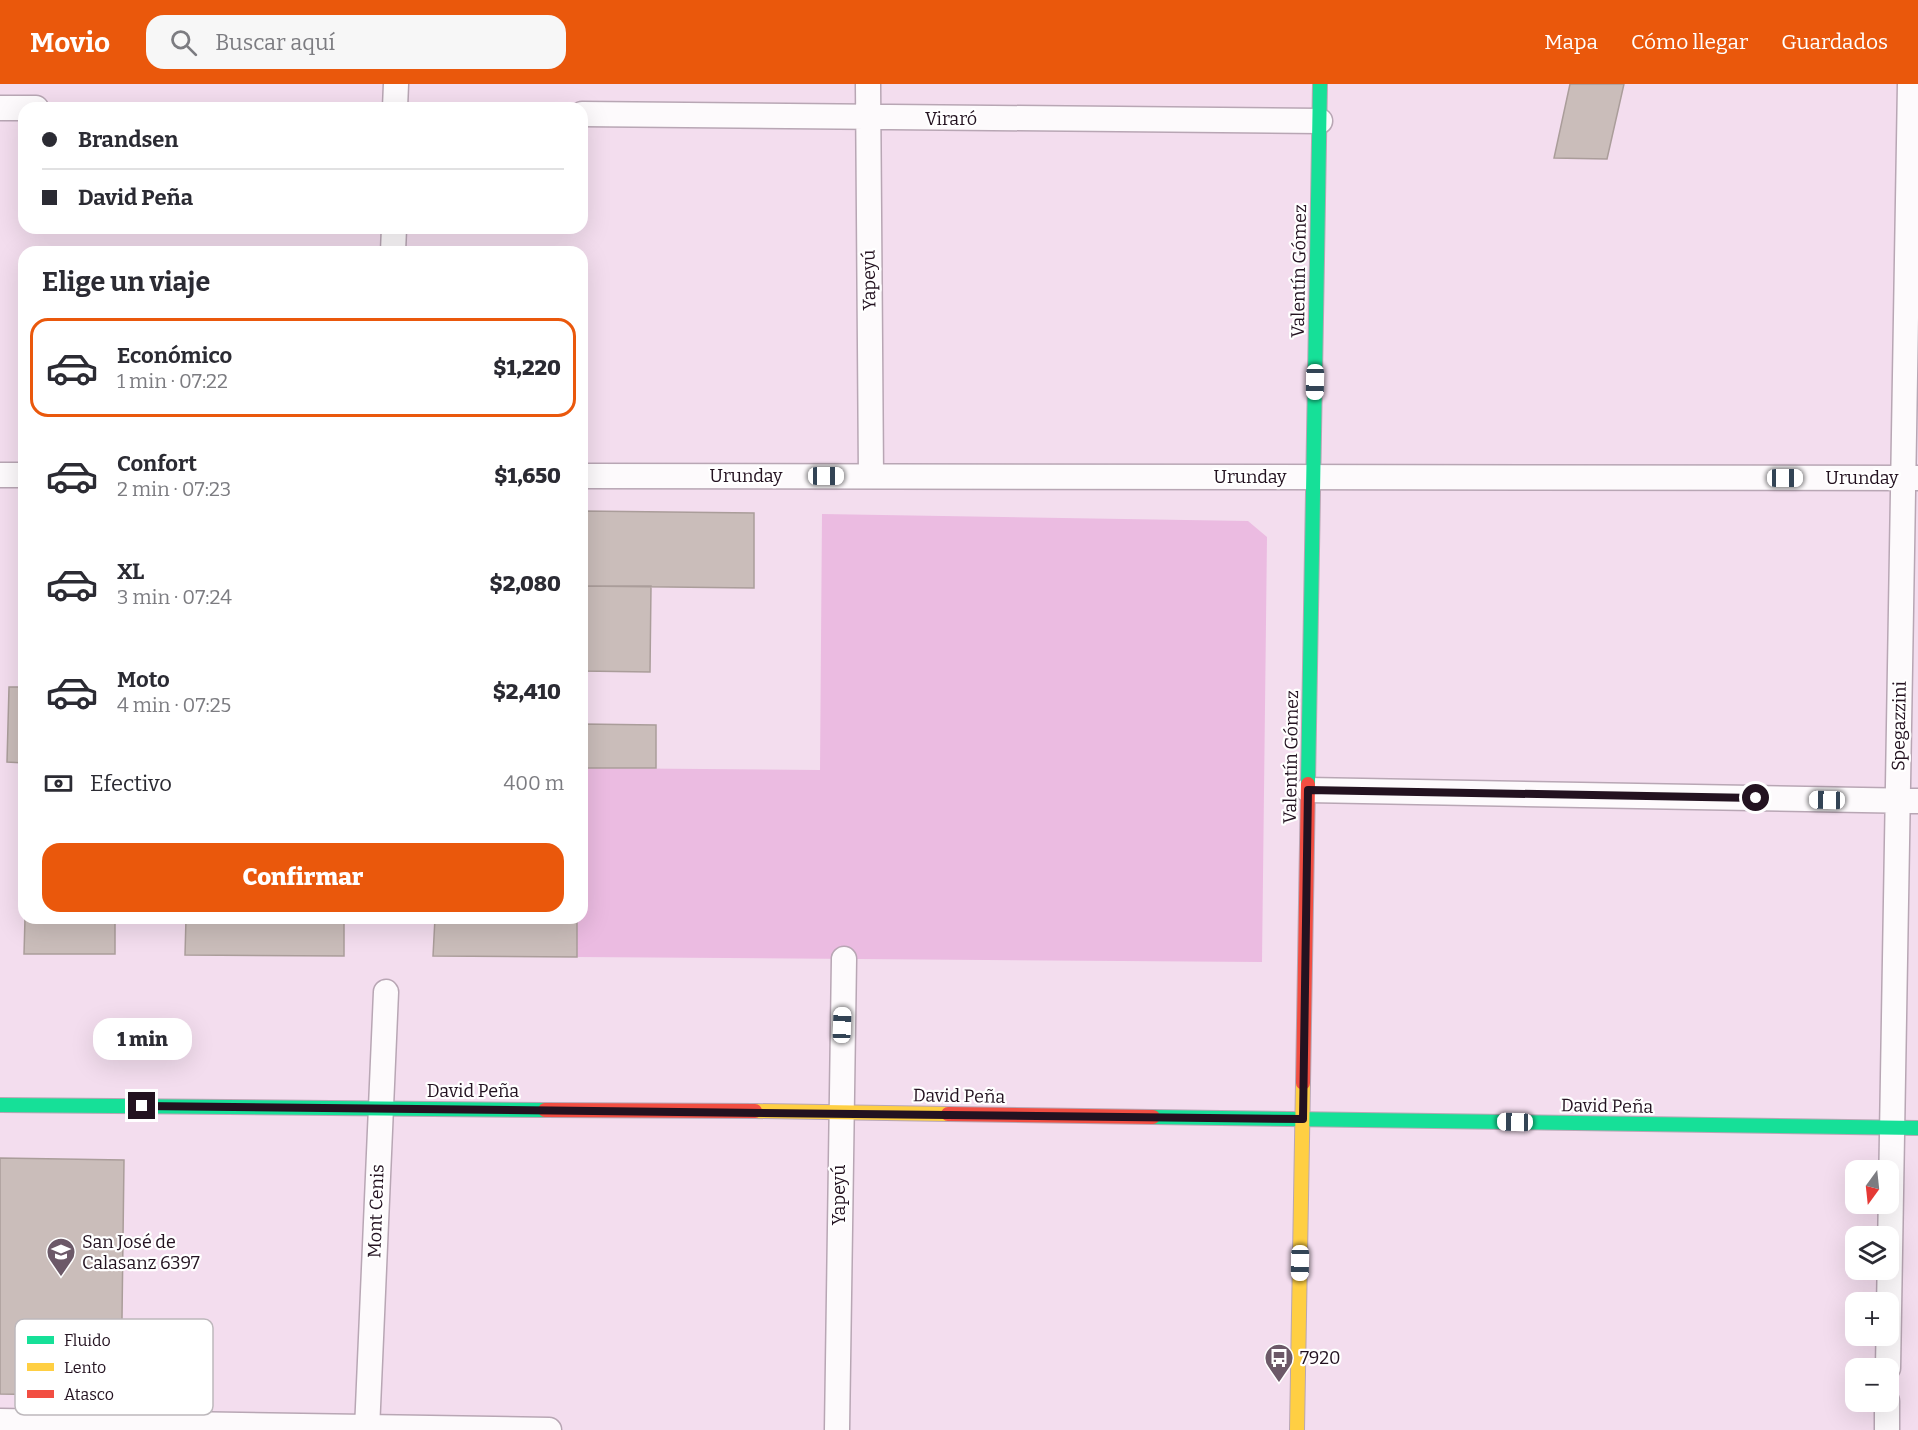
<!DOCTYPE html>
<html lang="es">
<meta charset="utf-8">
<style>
:root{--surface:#fff;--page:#f7f7f7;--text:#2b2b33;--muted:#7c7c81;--line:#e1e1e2;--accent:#ea580c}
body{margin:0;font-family:Bitter,serif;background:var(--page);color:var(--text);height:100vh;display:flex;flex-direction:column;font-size:22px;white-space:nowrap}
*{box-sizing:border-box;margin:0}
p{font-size:20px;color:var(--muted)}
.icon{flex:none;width:33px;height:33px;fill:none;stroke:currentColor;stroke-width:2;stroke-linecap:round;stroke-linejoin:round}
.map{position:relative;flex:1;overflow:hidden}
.side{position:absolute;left:18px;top:162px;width:570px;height:678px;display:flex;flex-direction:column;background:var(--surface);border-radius:18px;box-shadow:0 6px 24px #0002}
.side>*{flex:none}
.banner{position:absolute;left:18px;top:18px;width:570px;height:132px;border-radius:18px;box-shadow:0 6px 24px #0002;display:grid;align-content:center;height:132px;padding:0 24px;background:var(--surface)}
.needle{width:39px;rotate:195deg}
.buttons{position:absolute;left:1845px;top:1076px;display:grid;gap:12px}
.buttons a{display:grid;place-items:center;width:54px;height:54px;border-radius:12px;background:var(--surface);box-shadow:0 6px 24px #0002;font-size:30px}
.end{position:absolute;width:27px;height:27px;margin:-14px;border:8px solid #231220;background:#fff;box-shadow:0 0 0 3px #fff}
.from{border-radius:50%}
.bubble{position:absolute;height:42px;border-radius:18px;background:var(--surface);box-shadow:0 6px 24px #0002;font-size:20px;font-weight:800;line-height:42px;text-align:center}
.car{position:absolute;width:18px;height:36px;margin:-18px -9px;border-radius:8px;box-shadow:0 0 4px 2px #0007;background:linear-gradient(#fff 24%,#345 0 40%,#fff 0 76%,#345 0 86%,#fff 0)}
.banner b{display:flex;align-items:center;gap:21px;height:57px;font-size:22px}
.banner b+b{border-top:2px solid var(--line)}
.banner i{width:15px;height:15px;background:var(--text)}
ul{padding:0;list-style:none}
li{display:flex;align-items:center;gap:18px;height:99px;margin:0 12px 9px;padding:0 12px;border:3px solid transparent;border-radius:18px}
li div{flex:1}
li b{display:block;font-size:22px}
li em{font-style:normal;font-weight:800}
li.current{border-color:var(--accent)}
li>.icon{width:54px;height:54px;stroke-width:1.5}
h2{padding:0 24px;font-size:27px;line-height:72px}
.pay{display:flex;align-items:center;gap:15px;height:66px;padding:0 24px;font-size:22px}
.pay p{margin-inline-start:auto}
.button{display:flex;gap:12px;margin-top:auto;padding:12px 24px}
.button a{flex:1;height:69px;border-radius:18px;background:var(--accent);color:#fff;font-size:24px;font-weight:800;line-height:69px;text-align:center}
header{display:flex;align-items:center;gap:36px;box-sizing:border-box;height:84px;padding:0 30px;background:var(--accent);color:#fff}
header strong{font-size:28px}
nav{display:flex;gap:33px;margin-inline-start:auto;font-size:21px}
.search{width:420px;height:54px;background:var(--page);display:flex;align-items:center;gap:15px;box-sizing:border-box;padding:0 21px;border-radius:18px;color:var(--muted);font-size:22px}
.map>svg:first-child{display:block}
.green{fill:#ebbbe1}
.building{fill:#cabdba;stroke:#aa9d9a;stroke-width:1.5}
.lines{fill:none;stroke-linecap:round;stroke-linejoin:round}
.street-casing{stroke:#b8a6b4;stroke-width:27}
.fast-casing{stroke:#b8a6b4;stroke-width:16}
.slow-casing{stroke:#b8a6b4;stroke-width:16}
.jam-casing{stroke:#b8a6b4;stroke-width:16}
.street{stroke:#fdfafc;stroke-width:24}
.fast{stroke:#16e098;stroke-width:14}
.slow{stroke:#ffcf43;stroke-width:14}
.jam{stroke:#f24e42;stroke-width:14}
.route{stroke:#231220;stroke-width:8}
.labels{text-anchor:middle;stroke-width:4.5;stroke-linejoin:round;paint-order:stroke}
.street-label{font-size:18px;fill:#231220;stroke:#fff}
.poi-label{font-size:18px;fill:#231220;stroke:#fff;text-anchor:start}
.key{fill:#fff;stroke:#bdb8bc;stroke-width:1.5}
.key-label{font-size:16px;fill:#231220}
</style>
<header>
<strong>Movio</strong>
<div class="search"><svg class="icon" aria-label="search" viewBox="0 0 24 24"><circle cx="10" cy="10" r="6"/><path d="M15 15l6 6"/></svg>Buscar aquí</div>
<nav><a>Mapa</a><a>Cómo llegar</a><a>Guardados</a></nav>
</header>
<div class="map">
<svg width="1918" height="1346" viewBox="0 0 1918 1346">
<rect width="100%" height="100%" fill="#f3ddee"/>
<path class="green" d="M822,430l426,7 19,16 -5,425 -685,-5v-39h5v-150l238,2z"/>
<path class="building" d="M1570,0h54l-17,75 -53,-1z
M582,427l172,2v75l-172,-2z
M582,502h69l-1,86 -68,-1z
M9,603h15v76l-17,-1z
M582,640l74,1v43h-74z
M25,834h90v36h-91z
M186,834h158v38l-159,-1z
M435,834h142v39l-144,-1z
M0,1074l124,2 -3,236 -121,-2z"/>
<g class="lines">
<g class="street-casing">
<path id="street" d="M868,0l3,392
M0,24h36
M395,24l1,-24
M582,30l738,7
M393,168l1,-24
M0,391h24
M582,392l1336,2
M1308,706l610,11
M1888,1284l22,-1284
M0,1337l549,9
M367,1346l19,-438
M837,1346l7,-471
M1887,1346v-29"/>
</g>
<g class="fast-casing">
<path id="fast" d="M1308,700l12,-700
M0,1021l545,5
M1153,1033l765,11"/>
</g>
<g class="slow-casing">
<path id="slow" d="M755,1027l193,3
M1297,1346l6,-347"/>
</g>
<g class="jam-casing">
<path id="jam" d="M1303,999l5,-299
M545,1026l210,1
M948,1030l205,3"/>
</g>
<use href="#street" class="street"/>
<use href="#fast" class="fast"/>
<use href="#slow" class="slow"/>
<use href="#jam" class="jam"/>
</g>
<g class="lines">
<path class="route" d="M142,1022l1161,13 5,-329 448,8"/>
</g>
<defs>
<g id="school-pin" transform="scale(1.5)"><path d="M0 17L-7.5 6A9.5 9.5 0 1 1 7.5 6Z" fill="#6c5968" stroke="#fff"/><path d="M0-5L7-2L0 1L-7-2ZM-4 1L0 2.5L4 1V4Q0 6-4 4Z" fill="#fff"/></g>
<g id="bus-pin" transform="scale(1.5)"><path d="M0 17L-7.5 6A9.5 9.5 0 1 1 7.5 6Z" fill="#6c5968" stroke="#fff"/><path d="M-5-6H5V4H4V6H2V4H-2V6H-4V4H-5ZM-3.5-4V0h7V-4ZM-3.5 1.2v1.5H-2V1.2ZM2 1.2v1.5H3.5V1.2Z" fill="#fff"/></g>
</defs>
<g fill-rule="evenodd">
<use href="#school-pin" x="61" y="1168"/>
<use href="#bus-pin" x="1279" y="1274"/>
</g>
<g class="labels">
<g class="street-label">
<text x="951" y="41">Viraró</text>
<text transform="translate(1299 187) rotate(-89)" y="6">Valentín Gómez</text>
<text transform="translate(869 196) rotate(-91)" y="6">Yapeyú</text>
<text x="746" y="398">Urunday</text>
<text x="1250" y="399">Urunday</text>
<text x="1862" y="400">Urunday</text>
<text transform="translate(1899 642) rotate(-89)" y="6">Spegazzini</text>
<text transform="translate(1291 673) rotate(-89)" y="6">Valentín Gómez</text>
<text x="473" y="1013">David Peña</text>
<text transform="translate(959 1012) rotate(1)" y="6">David Peña</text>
<text transform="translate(1607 1022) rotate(1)" y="6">David Peña</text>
<text transform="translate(839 1111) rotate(-90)" y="6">Yapeyú</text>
<text transform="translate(376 1127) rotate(-88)" y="6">Mont Cenis</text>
</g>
<g class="poi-label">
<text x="82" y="1164">San José de<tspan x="82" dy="21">Calasanz 6397</tspan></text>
<text x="1300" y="1280">7920</text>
</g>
</g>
<rect x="15" y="1235" width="198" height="96" rx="9" class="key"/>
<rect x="27" y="1252" width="27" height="8" fill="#16e098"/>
<rect x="27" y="1279" width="27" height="8" fill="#ffcf43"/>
<rect x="27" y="1306" width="27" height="8" fill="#f24e42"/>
<g class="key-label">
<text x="64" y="1262">Fluido</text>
<text x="64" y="1289">Lento</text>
<text x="64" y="1316">Atasco</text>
</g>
</svg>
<div class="buttons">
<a><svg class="needle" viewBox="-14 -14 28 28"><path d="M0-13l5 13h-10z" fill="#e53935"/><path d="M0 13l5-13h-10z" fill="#7c7c81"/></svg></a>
<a><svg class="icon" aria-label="layers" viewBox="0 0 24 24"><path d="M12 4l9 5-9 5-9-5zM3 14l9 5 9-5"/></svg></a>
<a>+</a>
<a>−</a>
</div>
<i class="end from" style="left:1756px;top:714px"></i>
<i class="end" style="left:142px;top:1022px"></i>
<div class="bubble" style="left:93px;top:934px;width:99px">1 min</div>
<i class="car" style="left:1315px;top:298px;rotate:181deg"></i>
<i class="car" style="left:826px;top:392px;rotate:90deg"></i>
<i class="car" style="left:1785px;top:394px;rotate:90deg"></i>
<i class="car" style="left:1827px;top:716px;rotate:271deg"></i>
<i class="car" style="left:842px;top:941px;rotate:2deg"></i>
<i class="car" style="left:1515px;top:1038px;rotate:271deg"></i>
<i class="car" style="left:1300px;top:1179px;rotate:181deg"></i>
<div class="banner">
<b><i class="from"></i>Brandsen</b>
<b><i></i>David Peña</b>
</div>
<section class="side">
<h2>Elige un viaje</h2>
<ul>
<li class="current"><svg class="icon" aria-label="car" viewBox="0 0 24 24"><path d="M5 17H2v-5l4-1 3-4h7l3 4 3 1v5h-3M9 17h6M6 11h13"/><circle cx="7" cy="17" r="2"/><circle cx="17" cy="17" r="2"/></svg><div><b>Económico</b><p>1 min · 07:22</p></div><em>$1,220</em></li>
<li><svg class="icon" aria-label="car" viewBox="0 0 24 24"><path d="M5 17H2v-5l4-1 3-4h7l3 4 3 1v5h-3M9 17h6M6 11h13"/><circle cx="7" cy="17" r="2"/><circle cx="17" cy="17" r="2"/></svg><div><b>Confort</b><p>2 min · 07:23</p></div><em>$1,650</em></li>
<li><svg class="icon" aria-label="car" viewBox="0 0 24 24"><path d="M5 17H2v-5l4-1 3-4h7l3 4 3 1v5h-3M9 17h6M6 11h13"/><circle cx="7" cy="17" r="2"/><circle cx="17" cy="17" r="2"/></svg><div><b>XL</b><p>3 min · 07:24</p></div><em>$2,080</em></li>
<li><svg class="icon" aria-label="car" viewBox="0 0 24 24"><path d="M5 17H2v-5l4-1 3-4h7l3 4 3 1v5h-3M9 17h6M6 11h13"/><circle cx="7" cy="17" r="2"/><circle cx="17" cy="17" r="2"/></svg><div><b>Moto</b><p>4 min · 07:25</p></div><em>$2,410</em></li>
</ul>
<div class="pay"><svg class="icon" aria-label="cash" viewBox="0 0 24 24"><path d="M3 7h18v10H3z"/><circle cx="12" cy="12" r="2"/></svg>Efectivo<p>400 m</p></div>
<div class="button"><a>Confirmar</a></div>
</section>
</div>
